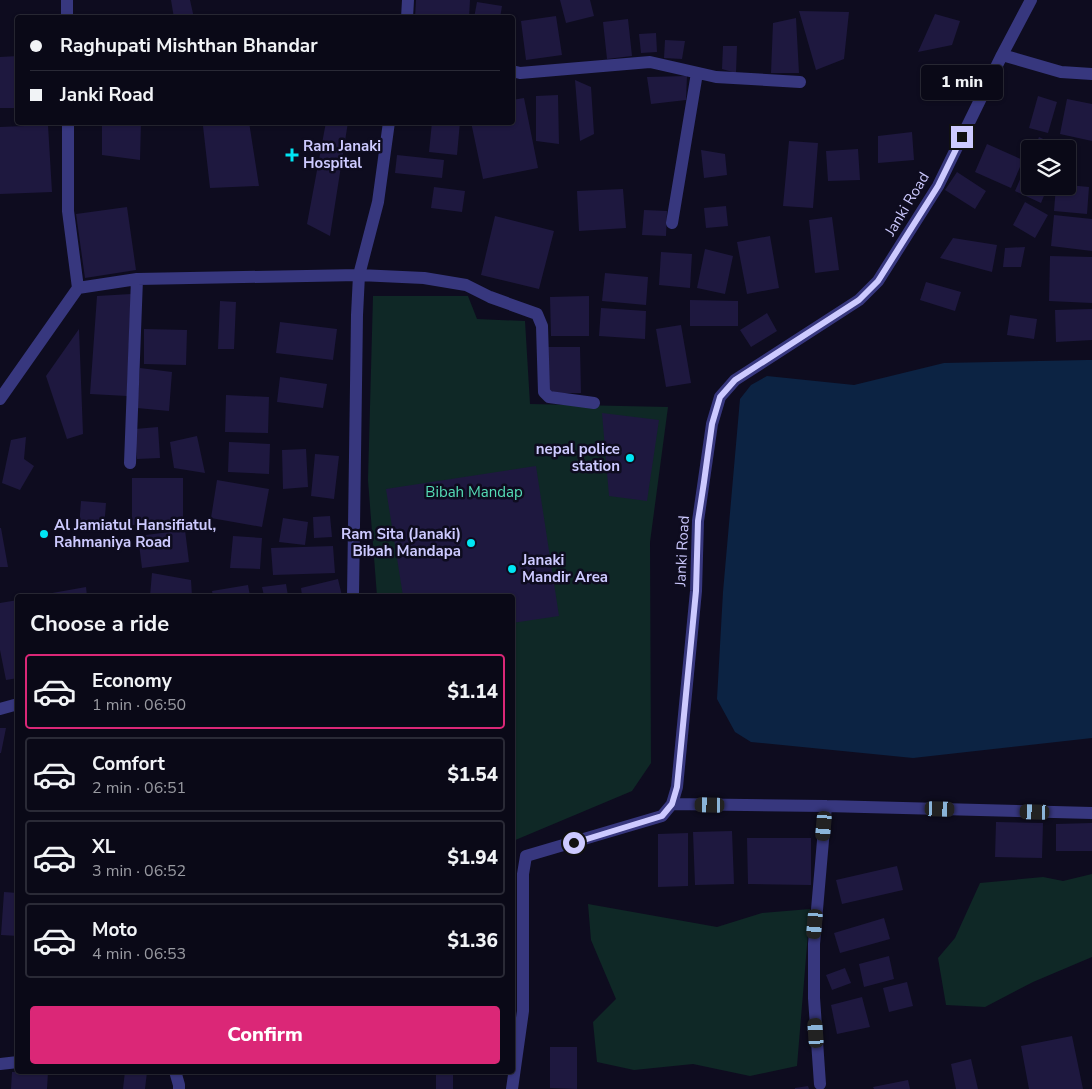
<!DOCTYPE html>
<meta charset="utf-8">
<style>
:root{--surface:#0a0917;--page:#131220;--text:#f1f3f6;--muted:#999aa1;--line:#2a2a36;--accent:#db2777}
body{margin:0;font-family:"Nunito Sans",sans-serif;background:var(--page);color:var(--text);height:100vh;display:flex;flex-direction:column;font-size:19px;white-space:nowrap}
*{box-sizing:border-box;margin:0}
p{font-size:16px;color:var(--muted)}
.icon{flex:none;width:28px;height:28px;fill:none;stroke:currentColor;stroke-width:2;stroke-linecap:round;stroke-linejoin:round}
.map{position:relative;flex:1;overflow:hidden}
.panel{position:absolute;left:15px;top:594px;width:500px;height:480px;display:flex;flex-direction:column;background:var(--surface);border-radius:5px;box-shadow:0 1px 4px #0004,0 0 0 1px var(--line)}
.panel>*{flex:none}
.top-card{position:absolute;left:15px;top:15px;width:500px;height:110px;border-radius:5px;box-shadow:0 1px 4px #0004,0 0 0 1px var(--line);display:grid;align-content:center;height:110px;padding:0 15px;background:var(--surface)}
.controls{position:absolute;left:1021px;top:140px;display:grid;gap:10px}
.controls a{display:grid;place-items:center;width:55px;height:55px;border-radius:5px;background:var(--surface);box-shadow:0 1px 4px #0004,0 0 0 1px var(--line);font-size:25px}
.end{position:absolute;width:22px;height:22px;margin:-11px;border:6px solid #cdcaff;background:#111;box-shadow:0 0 0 2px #111}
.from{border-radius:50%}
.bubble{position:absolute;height:35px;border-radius:5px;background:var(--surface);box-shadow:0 1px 4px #0004,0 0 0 1px var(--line);font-size:16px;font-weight:800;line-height:35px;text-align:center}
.car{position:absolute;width:15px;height:30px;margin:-15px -8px;border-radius:6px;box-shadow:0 0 4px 1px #0007;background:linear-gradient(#222 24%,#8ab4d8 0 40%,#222 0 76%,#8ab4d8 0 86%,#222 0)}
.top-card b{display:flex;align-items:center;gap:18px;height:48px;font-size:19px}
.top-card b+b{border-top:1px solid var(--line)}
.top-card i{width:12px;height:12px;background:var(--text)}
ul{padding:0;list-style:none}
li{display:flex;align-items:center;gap:15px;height:75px;margin:0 10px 8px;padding:0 5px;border:2px solid var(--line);border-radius:5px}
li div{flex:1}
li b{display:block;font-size:19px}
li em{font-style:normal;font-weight:800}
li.active{border-color:var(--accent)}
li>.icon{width:45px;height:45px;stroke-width:1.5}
h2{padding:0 15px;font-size:22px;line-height:60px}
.action{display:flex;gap:10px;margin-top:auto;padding:10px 15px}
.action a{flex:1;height:58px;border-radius:5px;background:var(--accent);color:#fff;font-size:20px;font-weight:800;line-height:58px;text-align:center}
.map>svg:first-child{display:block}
.green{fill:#0f2826}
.water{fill:#0c2343}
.building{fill:#1e183f}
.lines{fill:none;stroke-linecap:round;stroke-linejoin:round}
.minor{stroke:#37377e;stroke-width:12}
.route{stroke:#cdcaff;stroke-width:6}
.poi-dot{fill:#00e6f4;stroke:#0e0c1f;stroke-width:2}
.labels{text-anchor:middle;stroke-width:5;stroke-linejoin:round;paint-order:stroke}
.poi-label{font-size:15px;font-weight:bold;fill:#cdcaff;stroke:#0e0c1f;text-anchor:start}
.street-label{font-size:15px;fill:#cdcaff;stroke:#0e0c1f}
.park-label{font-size:15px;fill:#56deb7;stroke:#0e0c1f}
</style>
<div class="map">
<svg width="1092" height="1089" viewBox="0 0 1092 1089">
<rect width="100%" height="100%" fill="#0e0c1f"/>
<path class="green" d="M373,296h95l9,23 48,2 5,83 138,3 -18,135 1,221 -19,28 -119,50 -1,-245h-135l-9,-116z
M1092,874v83l-59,25 -48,25 -39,-2 -8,-47 17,-20 25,-55 63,-6 20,4z
M588,904l129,23 45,-14 48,-4 -13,157 -47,10 -57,-12 -59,6 -37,-8 -4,-40 23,-23 -25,-59z"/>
<path class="water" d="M1087,360h5v378l-179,20 -162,-16 -16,-10 -18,-33 6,-107 17,-193 11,-14 16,-9 87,9 90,-22z"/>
<path class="building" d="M171,0h19l4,18h-20z
M416,0h54l-1,18h-54z
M560,0h30l4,16 -28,7z
M477,2l25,4 -2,12h-26z
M799,11l50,1 -5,47 -28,11z
M935,14l25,7 -8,24 -34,7z
M556,16l6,39 -36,5 -5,-39z
M796,18l3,55h-28l2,-50z
M628,19l4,37 -25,3 -4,-37z
M656,33l1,19 -16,1 -2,-19z
M665,40l20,1 -3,18 -18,-1z
M723,46h14l-1,27 -14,-4z
M18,56v52h-18v-51z
M687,76l-1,24 -35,4 -4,-27z
M575,80l16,7 3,47 -14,7z
M558,95l1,49 -23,-3v-45z
M1038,96l19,6 -9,31 -19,-5z
M524,98l14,70 -55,11 -12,-57h41v-22z
M1067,99l25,5v37l-32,-7z
M102,122h39l-1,38 -38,-5z
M236,122h13l10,64 -49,2 -7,-62z
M326,122h22l-18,114 -23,-12z
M432,122h28l-3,33 -28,-3z
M48,125l4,67 -52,2v-67z
M912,132l2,28 -36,3v-27z
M1039,137l25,12h-30z
M789,141l29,2 -5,65 -30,-2z
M987,144l36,16 -12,28 -36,-16z
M858,149l2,31 -32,1 -2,-30z
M701,150l24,4 2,21 -23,3z
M397,155l47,5 -2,18 -47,-5z
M1027,163l3,1v22h18l-7,17 -26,-12z
M957,172l29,19 -11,18 -30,-19z
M1068,185l21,2 -2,27 -33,-3 2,-25z
M434,187l31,4 -3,21 -31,-4z
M623,189l3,39 -47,3 -2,-40z
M1025,202l23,13 -13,23 -22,-13z
M726,206l2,20 -22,2 -2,-20z
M127,207l9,63 -51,8 -9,-64z
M644,210l23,1 -1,25 -24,-1z
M1054,215l38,4v32l-41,-5z
M495,216l59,15 -15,58 -58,-14z
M832,217l7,53 -24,3 -6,-53z
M770,236l9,52 -32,6 -10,-52z
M953,238l44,7 -5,27 -52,-14z
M1025,247l-4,20h-18l2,-19z
M705,249l28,7 -8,38 -28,-6z
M661,252l31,2 -2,34 -31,-3z
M1050,256l42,1v46l-43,-2z
M605,273l43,4 -2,28 -44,-4z
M926,282l35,10 -6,19 -35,-11z
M131,294l-4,102 -37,-2 7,-98z
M589,296v40h-38l-1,-39z
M690,300l48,1v25h-48z
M220,301l16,1 -2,47h-16z
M601,308l45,3 -1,28 -46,-3z
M1092,309v31l-36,2 -1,-32z
M767,313l10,18 -26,16 -11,-17z
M1010,315l27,4 -3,20 -27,-4z
M280,322l57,7 -4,31 -57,-7z
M681,325l10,58 -25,4 -10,-58z
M79,329l4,105 -16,5 -21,-63z
M144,329l43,1 -1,35 -42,-1z
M548,347h32l1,46h-32z
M140,368l32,4 -3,39 -32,-3z
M280,377l47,7 -4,24 -46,-6z
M226,395l43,2 -1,36 -43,-1z
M602,413l57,7 -12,81 -38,-5z
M158,427l2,31 -23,1 -2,-30z
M197,436l8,37 -31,-5 -4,-26z
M26,437l-2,22 10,7 -14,24 -18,-7 9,-43z
M229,442l41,2 -1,30 -41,-2z
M306,449l2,38 -25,2 -1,-39z
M315,454l24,2 -5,43 -23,-3z
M536,466l23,150 -47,7v-27h-109l-17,-107z
M132,478h51v47h-51z
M217,480l52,9 -7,38 -51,-9z
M81,501l25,2 -2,26 -25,-2z
M330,516l2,21 -18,1 -1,-21z
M283,518l25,4 -3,23 -26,-3z
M0,528h1l7,39h-8z
M185,530l4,32 -47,6 -4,-32z
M233,536l29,2 -2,31 -30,-1z
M333,546l2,27 -62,2 -2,-27z
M152,573l39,7 1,16h-42z
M338,579l4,17h-40l-1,-8z
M286,584l2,12h-24l-2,-9z
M248,585l2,11h-37l-1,-5z
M86,587l1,9h-46v-1z
M18,600v78l-12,2 -6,-30v-47z
M0,728h6l-5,25h-1z
M996,822l47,1 -1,35 -47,-1z
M1092,823v28h-36v-27z
M732,831l2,53 -39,1 -2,-53z
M688,833v53l-30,1v-53z
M747,838h64v47l-63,-1z
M897,866l6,24 -61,14 -6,-24z
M4,892l14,1v43l-17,-1z
M884,918l6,21 -50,14 -6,-20z
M889,956l5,23 -30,8 -5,-23z
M845,968l6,15 -19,7 -6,-15z
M907,982l6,24 -24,6 -6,-24z
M862,997l8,30 -33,7 -6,-29z
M1072,1036l11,53h-54l-8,-43z
M550,1047h27v42l-27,-1z
M971,1059l7,30h-22l-5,-25z
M125,1071l22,1 -2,17h-22z
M436,1071h17v18h-17z
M12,1072h36l-1,17h-36z
M908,1080l2,9h-36l-1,-2z
M808,1086l1,3h-14v-1z"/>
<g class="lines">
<path class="minor" d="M67,0v18
M407,18l1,-18
M1002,55l59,17 31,2
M512,71l8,2 130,-11 66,15 84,5
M672,223l25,-150
M78,288l59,-9 222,-4 65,3 42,7 24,12 47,17 5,12 2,66 5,5 45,6
M0,399l78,-111 -10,-77v-89
M130,463l7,-184
M353,596l4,-281 2,-40 19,-73 11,-80
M0,709l18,-5
M672,804l154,2 266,7
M0,1064l18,-2
M175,1071l4,14v4
M820,1084l-6,-86v-54l12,-138
M512,1089l11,-78v-137l3,-18 136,-40 10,-12 5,-17 19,-196 2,-70 14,-97 8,-27 15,-17 124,-80 19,-19 60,-95 64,-131 29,-55"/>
</g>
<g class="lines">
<path class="route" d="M574,843l88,-27 10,-12 5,-17 19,-196 2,-70 6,-39 8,-58 8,-27 15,-17 124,-80 19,-19 60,-95 24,-49"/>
</g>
<g class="poi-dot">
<path d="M289.5 147.5h5v5h5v5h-5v5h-5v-5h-5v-5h5z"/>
<circle cx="630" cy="458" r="5"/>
<circle cx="44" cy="534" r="5"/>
<circle cx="471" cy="543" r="5"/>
<circle cx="512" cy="569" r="5"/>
</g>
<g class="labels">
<g class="poi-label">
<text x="303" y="151">Ram Janaki<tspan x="303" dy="17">Hospital</tspan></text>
<text x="620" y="454" text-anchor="end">nepal police<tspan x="620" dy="17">station</tspan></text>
<text x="54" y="530">Al Jamiatul Hansifiatul,<tspan x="54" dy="17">Rahmaniya Road</tspan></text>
<text x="461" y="539" text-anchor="end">Ram Sita (Janaki)<tspan x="461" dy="17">Bibah Mandapa</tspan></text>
<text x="522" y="565">Janaki<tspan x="522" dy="17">Mandir Area</tspan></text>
</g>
<g class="street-label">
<text transform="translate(907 204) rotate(-59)" y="5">Janki Road</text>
<text transform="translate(682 551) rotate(-87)" y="5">Janki Road</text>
</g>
<g class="park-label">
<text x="474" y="497">Bibah Mandap</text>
</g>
</g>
</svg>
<div class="controls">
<a><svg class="icon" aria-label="layers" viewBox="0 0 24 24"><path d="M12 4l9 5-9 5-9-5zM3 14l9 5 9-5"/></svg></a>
</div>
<i class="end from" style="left:574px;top:843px"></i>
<i class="end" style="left:962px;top:137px"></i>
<div class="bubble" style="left:921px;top:65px;width:82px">1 min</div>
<i class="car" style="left:710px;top:805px;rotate:271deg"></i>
<i class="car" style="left:940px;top:809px;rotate:92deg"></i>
<i class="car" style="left:1035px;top:812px;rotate:272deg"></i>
<i class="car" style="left:824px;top:826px;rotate:185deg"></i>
<i class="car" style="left:815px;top:924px;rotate:185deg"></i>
<i class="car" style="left:816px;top:1033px;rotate:356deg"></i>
<div class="top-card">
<b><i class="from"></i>Raghupati Mishthan Bhandar</b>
<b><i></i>Janki Road</b>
</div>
<section class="panel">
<h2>Choose a ride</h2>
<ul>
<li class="active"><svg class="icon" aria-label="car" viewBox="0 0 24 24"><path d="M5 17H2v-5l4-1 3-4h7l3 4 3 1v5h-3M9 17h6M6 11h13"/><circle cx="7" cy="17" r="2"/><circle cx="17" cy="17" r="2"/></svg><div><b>Economy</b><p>1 min · 06:50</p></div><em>$1.14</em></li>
<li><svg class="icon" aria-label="car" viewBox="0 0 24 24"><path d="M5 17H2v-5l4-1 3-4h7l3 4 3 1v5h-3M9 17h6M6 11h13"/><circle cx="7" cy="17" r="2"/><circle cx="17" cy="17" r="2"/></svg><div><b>Comfort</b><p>2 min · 06:51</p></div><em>$1.54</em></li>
<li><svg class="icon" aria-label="car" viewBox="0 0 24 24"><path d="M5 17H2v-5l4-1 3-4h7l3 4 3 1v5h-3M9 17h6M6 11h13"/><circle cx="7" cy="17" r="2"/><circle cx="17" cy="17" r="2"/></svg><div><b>XL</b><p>3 min · 06:52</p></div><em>$1.94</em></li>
<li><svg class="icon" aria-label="car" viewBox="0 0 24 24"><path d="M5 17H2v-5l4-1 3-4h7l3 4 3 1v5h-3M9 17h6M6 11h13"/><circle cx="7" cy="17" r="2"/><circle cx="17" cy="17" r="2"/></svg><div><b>Moto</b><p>4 min · 06:53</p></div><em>$1.36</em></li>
</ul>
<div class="action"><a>Confirm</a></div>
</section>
</div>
